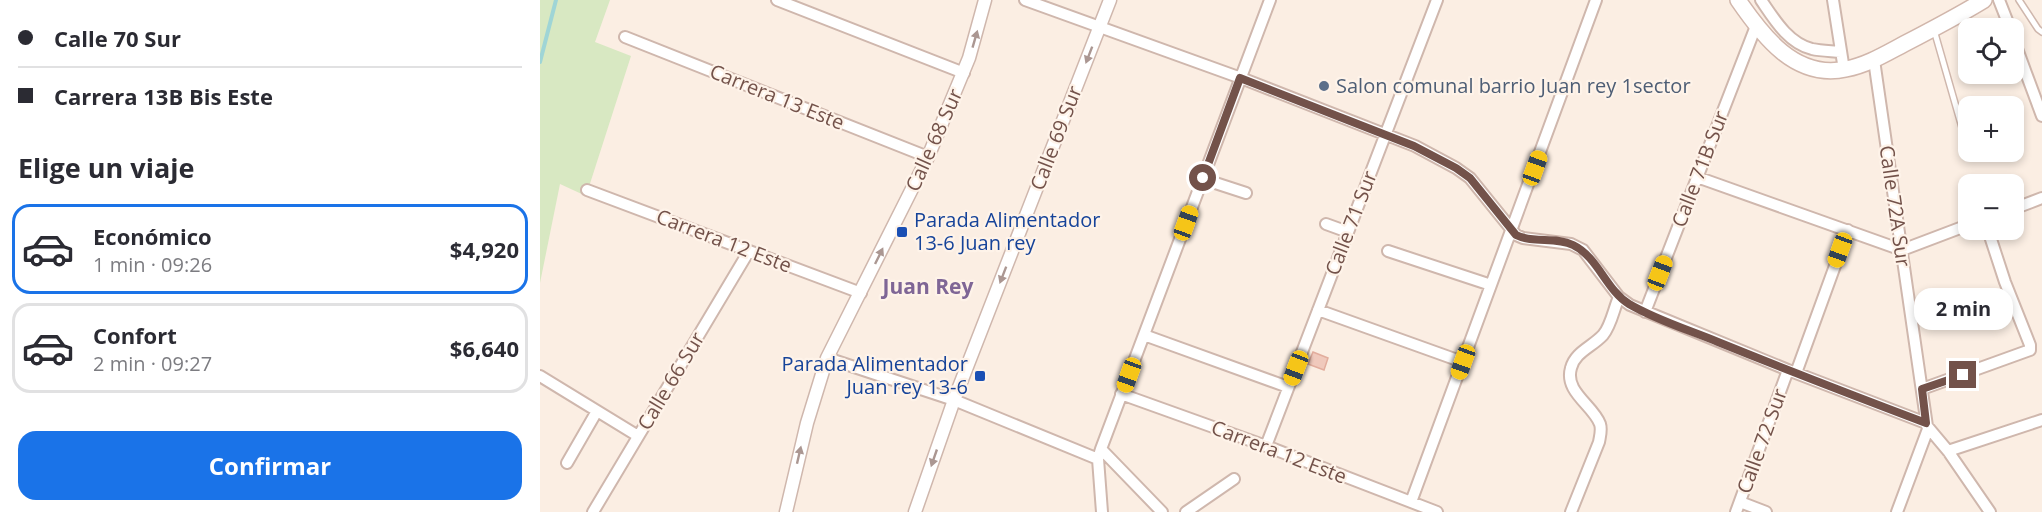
<!DOCTYPE html>
<html lang="es">
<meta charset="utf-8">
<style>
:root{--surface:#fff;--page:#f2f2f3;--text:#2b2b33;--muted:#7c7c81;--line:#e1e1e2;--accent:#1a73e8}
body{margin:0;font-family:"Open Sans",sans-serif;background:var(--page);color:var(--text);height:100vh;display:flex;flex-direction:column;font-size:22px;white-space:nowrap}
*{box-sizing:border-box;margin:0}
p{font-size:20px;color:var(--muted)}
.icon{flex:none;width:33px;height:33px;fill:none;stroke:currentColor;stroke-width:2;stroke-linecap:round;stroke-linejoin:round}
.map{position:relative;flex:1;overflow:hidden}
.details{display:flex;flex-direction:column;background:var(--surface);width:540px}
.details>*{flex:none}
.top-card{display:grid;align-content:center;height:132px;padding:0 18px;background:var(--surface)}
.fabs{position:absolute;left:1418px;top:18px;display:grid;gap:12px}
.fabs a{display:grid;place-items:center;width:66px;height:66px;border-radius:12px;background:var(--surface);box-shadow:0 3px 9px #0003;font-size:30px}
.end{position:absolute;width:27px;height:27px;margin:-14px;border:8px solid #73524a;background:#fff;box-shadow:0 0 0 3px #fff}
.from{border-radius:50%}
.bubble{position:absolute;height:42px;border-radius:18px;background:var(--surface);box-shadow:0 3px 9px #0003;font-size:20px;font-weight:700;line-height:42px;text-align:center}
.car{position:absolute;width:18px;height:36px;margin:-18px -9px;border-radius:8px;box-shadow:0 0 4px 2px #0007;background:linear-gradient(#f5c518 24%,#345 0 40%,#f5c518 0 76%,#345 0 86%,#f5c518 0)}
.top-card b{display:flex;align-items:center;gap:21px;height:57px;font-size:22px}
.top-card b+b{border-top:2px solid var(--line)}
.top-card i{width:15px;height:15px;background:var(--text)}
ul{padding:0;list-style:none}
li{display:flex;align-items:center;gap:18px;height:90px;margin:0 12px 9px;padding:0 6px;border:3px solid var(--line);border-radius:18px}
li div{flex:1}
li b{display:block;font-size:22px}
li em{font-style:normal;font-weight:700}
li.active{border-color:var(--accent)}
li>.icon{width:54px;height:54px;stroke-width:1.5}
h2{padding:0 18px;font-size:27px;line-height:72px}
.cta{display:flex;gap:12px;margin-top:auto;padding:12px 18px}
.cta a{flex:1;height:69px;border-radius:18px;background:var(--accent);color:#fff;font-size:24px;font-weight:700;line-height:69px;text-align:center}
main{display:flex;flex:1;min-height:0}
.map>svg:first-child{display:block}
.green{fill:#d8e8c2}
.lines{fill:none;stroke-linecap:round;stroke-linejoin:round}
.stream{stroke:#9fd5d6;stroke-width:4}
.building{fill:#f0c9bc;stroke:#e2ad9d;stroke-width:1.5}
.service-casing{stroke:#cfb7ad;stroke-width:8}
.minor-casing{stroke:#cfb7ad;stroke-width:14}
.tertiary-casing{stroke:#cfb7ad;stroke-width:15}
.secondary-casing{stroke:#d1b6ab;stroke-width:18}
.service{stroke:#fff;stroke-width:5}
.minor{stroke:#fff;stroke-width:10}
.tertiary{stroke:#fff;stroke-width:12}
.secondary{stroke:#fff;stroke-width:15}
.oneway{fill:#ab9792}
.route{stroke:#73524a;stroke-width:8}
.service-dot{fill:#5c6f8a;stroke:#fef3e9;stroke-width:2}
.transit-dot{fill:#1a4fb4;stroke:#fef3e9;stroke-width:2}
.labels{text-anchor:middle;stroke-width:4.5;stroke-linejoin:round;paint-order:stroke}
.service-label{font-size:20px;fill:#4e5e75;stroke:#fef3e9;text-anchor:start}
.street-label{font-size:20px;fill:#73524a;stroke:#fef3e9}
.transit-label{font-size:20px;fill:#164399;stroke:#fef3e9;text-anchor:start}
.neighbourhood-label{font-size:21px;font-weight:bold;fill:#7f6696;stroke:#fef3e9}
</style>
<main>
<section class="details">
<div class="top-card">
<b><i class="from"></i>Calle 70 Sur</b>
<b><i></i>Carrera 13B Bis Este</b>
</div>
<h2>Elige un viaje</h2>
<ul>
<li class="active"><svg class="icon" aria-label="car" viewBox="0 0 24 24"><path d="M5 17H2v-5l4-1 3-4h7l3 4 3 1v5h-3M9 17h6M6 11h13"/><circle cx="7" cy="17" r="2"/><circle cx="17" cy="17" r="2"/></svg><div><b>Económico</b><p>1 min · 09:26</p></div><em>$4,920</em></li>
<li><svg class="icon" aria-label="car" viewBox="0 0 24 24"><path d="M5 17H2v-5l4-1 3-4h7l3 4 3 1v5h-3M9 17h6M6 11h13"/><circle cx="7" cy="17" r="2"/><circle cx="17" cy="17" r="2"/></svg><div><b>Confort</b><p>2 min · 09:27</p></div><em>$6,640</em></li>
</ul>
<div class="cta"><a>Confirmar</a></div>
</section>
<div class="map">
<svg width="1502" height="512" viewBox="0 0 1502 512">
<rect width="100%" height="100%" fill="#fbeee3"/>
<path class="green" d="M0,0h70l-15,42 36,14 -45,140 -26,-12 -20,99z"/>
<g class="lines">
<path class="stream" d="M0,62l16,-62"/>
</g>
<path class="building" d="M773,352l15,6 -4,12 -16,-6z"/>
<g class="lines">
<g class="service-casing">
<path id="service" d="M1479,0l19,29 4,3
M1394,30l31,108"/>
</g>
<g class="minor-casing">
<path id="minor" d="M237,0l187,73
M485,0l216,78 174,68 41,22 14,10 46,57 7,3 48,6 12,6 36,47 11,8 158,65 138,53
M1221,0c13,19 27,43 51,49 9,2 20,2 29,3
M1293,0l11,70
M1459,0l11,28
M85,37l303,120
M1473,38l29,78
M1334,60l53,366 21,25 42,61
M1157,177l205,73 66,-25
M663,179l43,14
M47,190l274,103
M1473,209l29,-11
M786,224l22,8
M848,251l103,34
M778,310l145,52
M1105,312l111,-286
M604,335l144,52
M287,358l127,42 144,59
M1256,373l52,-143
M0,376l98,60
M1382,389l108,-39v-5l-25,-63 -17,-52
M581,394l145,52 171,66
M726,446l171,-446
M561,449l61,63
M1408,451l94,-31
M27,463l30,-52
M871,502l185,-502
M1200,502l26,10
M53,512l156,-261
M562,512l-4,-53 3,-10 169,-449
M646,512l48,-33
M1031,512l28,-70c1,-6 3,-12 1,-18 -7,-19 -36,-32 -29,-56 4,-16 21,-21 32,-33 8,-9 11,-27 16,-38
M1196,512l52,-142
M1357,512l31,-83"/>
</g>
<g class="tertiary-casing">
<path id="tertiary" d="M246,512l21,-89 20,-65 101,-201 41,-99 16,-58
M375,512l39,-112 156,-400"/>
</g>
<g class="secondary-casing">
<path id="secondary" d="M1198,0c24,35 57,80 108,69 21,-4 39,-15 58,-25 27,-14 54,-28 80,-44"/>
</g>
<use href="#service" class="service"/>
<use href="#minor" class="minor"/>
<use href="#tertiary" class="tertiary"/>
<use href="#secondary" class="secondary"/>
</g>
<defs><path id="oneway-solid" d="M-6-.8H1V-3.2L6.5 0L1 3.2V.8H-6Z" transform="scale(1.5)"/></defs>
<g class="oneway">
<use href="#oneway-solid" transform="translate(435 39) rotate(-74)"/>
<use href="#oneway-solid" transform="translate(549 55) rotate(111)"/>
<use href="#oneway-solid" transform="translate(339 256) rotate(-64)"/>
<use href="#oneway-solid" transform="translate(463 275) rotate(111)"/>
<use href="#oneway-solid" transform="translate(259 455) rotate(-77)"/>
<use href="#oneway-solid" transform="translate(394 458) rotate(109)"/>
</g>
<g class="lines">
<path class="route" d="M663,178l37,-100 174,68 42,22 14,10 46,57c18,9 39,1 57,10 25,12 33,45 56,59 27,16 60,26 89,38 69,28 139,55 208,81l-4,-34 41,-14"/>
</g>
<circle class="service-dot" cx="784" cy="86" r="6"/>
<g class="transit-dot">
<rect x="356" y="226" width="12" height="12" rx="3"/>
<rect x="434" y="370" width="12" height="12" rx="3"/>
</g>
<g class="labels">
<g class="service-label">
<text x="796" y="93">Salon comunal barrio Juan rey 1sector</text>
</g>
<g class="street-label">
<text transform="translate(237 97) rotate(22)" y="7">Carrera 13 Este</text>
<text transform="translate(516 138) rotate(-69)" y="7">Calle 69 Sur</text>
<text transform="translate(394 140) rotate(-66)" y="7">Calle 68 Sur</text>
<text transform="translate(1160 169) rotate(-69)" y="7">Calle 71B Sur</text>
<text transform="translate(1355 206) rotate(82)" y="7">Calle 72A Sur</text>
<text transform="translate(811 223) rotate(-69)" y="7">Calle 71 Sur</text>
<text transform="translate(184 241) rotate(21)" y="7">Carrera 12 Este</text>
<text transform="translate(131 381) rotate(-59)" y="7">Calle 66 Sur</text>
<text transform="translate(1222 441) rotate(-70)" y="7">Calle 72 Sur</text>
<text transform="translate(739 452) rotate(21)" y="7">Carrera 12 Este</text>
</g>
<g class="transit-label">
<text x="374" y="227">Parada Alimentador<tspan x="374" dy="23">13-6 Juan rey</tspan></text>
<text x="428" y="371" text-anchor="end">Parada Alimentador<tspan x="428" dy="23">Juan rey 13-6</tspan></text>
</g>
<g class="neighbourhood-label">
<text x="388" y="294">Juan Rey</text>
</g>
</g>
</svg>
<div class="fabs">
<a><svg class="icon" aria-label="locate" viewBox="0 0 24 24"><circle cx="12" cy="12" r="6"/><path d="M12 2v4M12 18v4M2 12h4M18 12h4"/></svg></a>
<a>+</a>
<a>−</a>
</div>
<i class="end from" style="left:663px;top:178px"></i>
<i class="end" style="left:1423px;top:375px"></i>
<div class="bubble" style="left:1374px;top:288px;width:99px">2 min</div>
<i class="car" style="left:995px;top:168px;rotate:20deg"></i>
<i class="car" style="left:646px;top:223px;rotate:20deg"></i>
<i class="car" style="left:1300px;top:250px;rotate:200deg"></i>
<i class="car" style="left:1120px;top:273px;rotate:21deg"></i>
<i class="car" style="left:923px;top:362px;rotate:200deg"></i>
<i class="car" style="left:756px;top:368px;rotate:201deg"></i>
<i class="car" style="left:589px;top:375px;rotate:200deg"></i>
</div>
</main>
